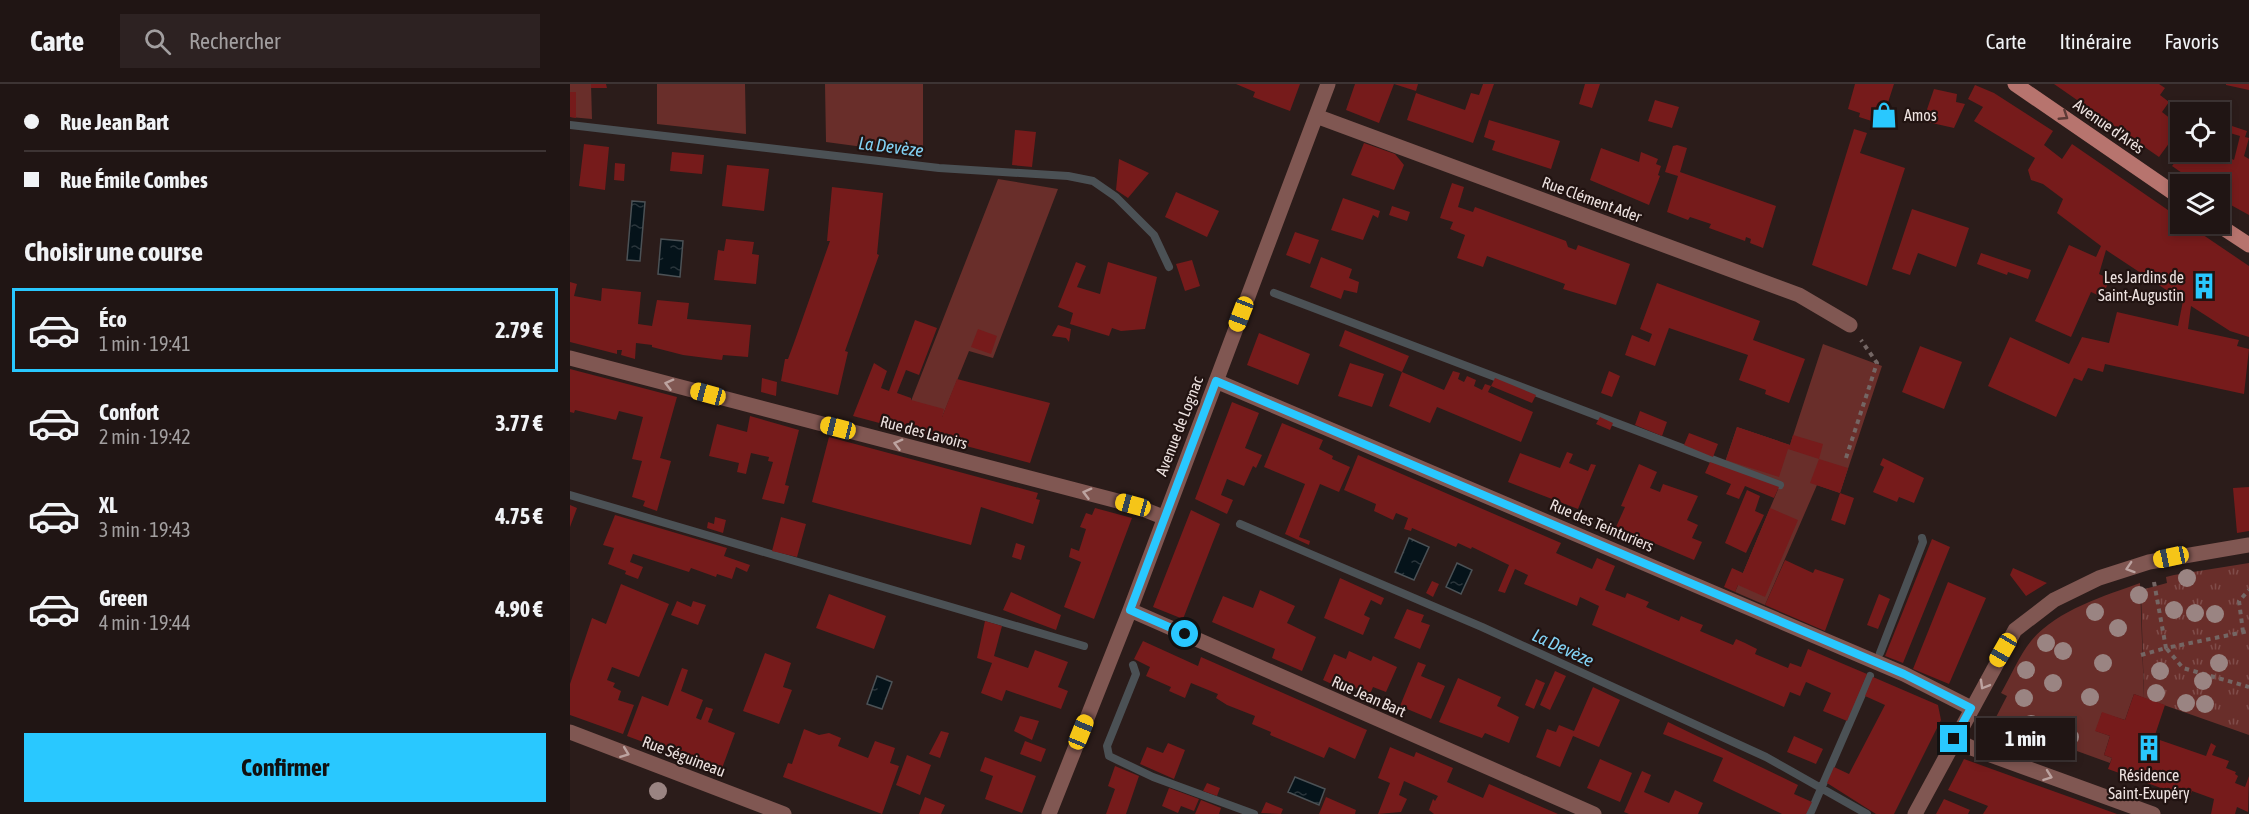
<!DOCTYPE html>
<html lang="fr">
<meta charset="utf-8">
<style>
:root{--surface:#201514;--page:#2d2222;--text:#f1f3f6;--muted:#a29fa0;--line:#3d3434;--accent:#29c8ff}
body{margin:0;font-family:"Asap Condensed",sans-serif;background:var(--page);color:var(--text);height:100vh;display:flex;flex-direction:column;font-size:22px;white-space:nowrap}
*{box-sizing:border-box;margin:0}
p{font-size:20px;color:var(--muted)}
.icon{flex:none;width:33px;height:33px;fill:none;stroke:currentColor;stroke-width:2;stroke-linecap:round;stroke-linejoin:round}
.map{position:relative;flex:1;overflow:hidden}
.side{display:flex;flex-direction:column;background:var(--surface);width:570px}
.side>*{flex:none}
.guide{display:grid;align-content:center;height:132px;padding:0 24px;background:var(--surface)}
.fabs{position:absolute;left:1600px;top:18px;display:grid;gap:12px}
.fabs a{display:grid;place-items:center;width:60px;height:60px;border-radius:0px;background:var(--surface);box-shadow:0 3px 9px #0003,0 0 0 2px var(--line);font-size:30px}
.end{position:absolute;width:27px;height:27px;margin:-14px;border:8px solid #29c8ff;background:#111;box-shadow:0 0 0 3px #111}
.from{border-radius:50%}
.bubble{position:absolute;height:42px;border-radius:0px;background:var(--surface);box-shadow:0 3px 9px #0003,0 0 0 2px var(--line);font-size:20px;font-weight:700;line-height:42px;text-align:center}
.car{position:absolute;width:18px;height:36px;margin:-18px -9px;border-radius:8px;box-shadow:0 0 4px 2px #0007;background:linear-gradient(#f5c518 24%,#345 0 40%,#f5c518 0 76%,#345 0 86%,#f5c518 0)}
.guide b{display:flex;align-items:center;gap:21px;height:57px;font-size:22px}
.guide b+b{border-top:2px solid var(--line)}
.guide i{width:15px;height:15px;background:var(--text)}
ul{padding:0;list-style:none}
li{display:flex;align-items:center;gap:18px;height:84px;margin:0 12px 9px;padding:0 12px;border:3px solid transparent;border-radius:0px}
li div{flex:1}
li b{display:block;font-size:22px}
li em{font-style:normal;font-weight:700}
li.active{border-color:var(--accent)}
li>.icon{width:54px;height:54px;stroke-width:1.5}
h2{padding:0 24px;font-size:27px;line-height:72px}
.button{display:flex;gap:12px;margin-top:auto;padding:12px 24px}
.button a{flex:1;height:69px;border-radius:0px;background:var(--accent);color:#111;font-size:24px;font-weight:700;line-height:69px;text-align:center}
header{display:flex;align-items:center;gap:36px;box-sizing:border-box;height:84px;padding:0 30px;background:var(--surface);border-bottom:2px solid var(--line)}
header strong{font-size:28px}
nav{display:flex;gap:33px;margin-inline-start:auto;font-size:21px}
.search{width:420px;height:54px;background:var(--page);display:flex;align-items:center;gap:15px;box-sizing:border-box;padding:0 21px;border-radius:0px;color:var(--muted);font-size:22px}
main{display:flex;flex:1;min-height:0}
.map>svg:first-child{display:block}
.park{fill:url(#park-tufts)}
.garden{fill:#692e2a}
.water{fill:url(#water-ripples);stroke:#4b5155;stroke-width:1.5}
.lines{fill:none;stroke-linecap:round;stroke-linejoin:round}
.stream{stroke:#4b5155;stroke-width:8}
.building{fill:#761b1b}
.path{stroke:#746664;stroke-width:4;stroke-dasharray:4.5 4.5;stroke-linecap:butt}
.minor{stroke:#805752;stroke-width:15}
.secondary{stroke:#b7746e;stroke-width:15}
.tree{fill:#9a8482}
.oneway{stroke:#5d3a36}
.oneway2{stroke:#bca3a0}
.route{stroke:#29c8ff;stroke-width:8}
.labels{text-anchor:middle;stroke-width:4.5;stroke-linejoin:round;paint-order:stroke}
.poi-label{font-size:16px;fill:#ede2e0;stroke:#211311;text-anchor:start}
.street-label{font-size:16px;fill:#ede2e0;stroke:#211311}
.water-label{font-size:18px;font-style:italic;fill:#83d3f6;stroke:#211311}
</style>
<header>
<strong>Carte</strong>
<div class="search"><svg class="icon" aria-label="search" viewBox="0 0 24 24"><circle cx="10" cy="10" r="6"/><path d="M15 15l6 6"/></svg>Rechercher</div>
<nav><a>Carte</a><a>Itinéraire</a><a>Favoris</a></nav>
</header>
<main>
<section class="side">
<div class="guide">
<b><i class="from"></i>Rue Jean Bart</b>
<b><i></i>Rue Émile Combes</b>
</div>
<h2>Choisir une course</h2>
<ul>
<li class="active"><svg class="icon" aria-label="car" viewBox="0 0 24 24"><path d="M5 17H2v-5l4-1 3-4h7l3 4 3 1v5h-3M9 17h6M6 11h13"/><circle cx="7" cy="17" r="2"/><circle cx="17" cy="17" r="2"/></svg><div><b>Éco</b><p>1 min · 19:41</p></div><em>2.79 €</em></li>
<li><svg class="icon" aria-label="car" viewBox="0 0 24 24"><path d="M5 17H2v-5l4-1 3-4h7l3 4 3 1v5h-3M9 17h6M6 11h13"/><circle cx="7" cy="17" r="2"/><circle cx="17" cy="17" r="2"/></svg><div><b>Confort</b><p>2 min · 19:42</p></div><em>3.77 €</em></li>
<li><svg class="icon" aria-label="car" viewBox="0 0 24 24"><path d="M5 17H2v-5l4-1 3-4h7l3 4 3 1v5h-3M9 17h6M6 11h13"/><circle cx="7" cy="17" r="2"/><circle cx="17" cy="17" r="2"/></svg><div><b>XL</b><p>3 min · 19:43</p></div><em>4.75 €</em></li>
<li><svg class="icon" aria-label="car" viewBox="0 0 24 24"><path d="M5 17H2v-5l4-1 3-4h7l3 4 3 1v5h-3M9 17h6M6 11h13"/><circle cx="7" cy="17" r="2"/><circle cx="17" cy="17" r="2"/></svg><div><b>Green</b><p>4 min · 19:44</p></div><em>4.90 €</em></li>
</ul>
<div class="button"><a>Confirmer</a></div>
</section>
<div class="map">
<svg width="1679" height="730" viewBox="0 0 1679 730">
<defs>
<pattern id="park-tufts" width="24" height="20" patternUnits="userSpaceOnUse" patternTransform="scale(1.5)"><rect width="24" height="20" fill="#692e2a"/><path d="M3 7l-1-3M5 7V3M7 7l1-3M15 17l-1-3M17 17v-4M19 17l1-3" fill="none" stroke="#7f4c49"/></pattern>
<pattern id="water-ripples" width="26" height="14" patternUnits="userSpaceOnUse" patternTransform="scale(1.5)"><rect width="26" height="14" fill="#05131a"/><path d="M2 4q2-2 4 0t4 0M15 11q2-2 4 0t4 0" fill="none" stroke="#2a353b"/></pattern>
</defs>
<rect width="100%" height="100%" fill="#2b1c1a"/>
<path class="park" d="M1679,479v172l-105,-37 -3,-108 26,-7 -1,-6 8,-2z"/>
<path class="garden" d="M0,0h21l1,35 -22,-2z
M87,0h88l1,50 -89,-10z
M255,0h98v71l-97,-13z
M428,95l60,10 -65,169 -24,-7 -35,86 -34,-8z
M1253,260l59,22 -42,127 -23,-8 -52,120 -30,-13 46,-110 -56,-20 12,-35 53,18z
M1570,499l4,115 -10,-4 -9,26 -23,-7 -6,18 14,5 -6,19 8,3 -2,5 -116,-42 13,-25 -6,-3c10,-17 18,-37 30,-52 26,-31 73,-45 109,-58z"/>
<path class="water" d="M62,117l13,1 -5,59 -13,-1z
M91,155l22,2 -3,36 -22,-3z
M839,454l20,9 -15,33 -19,-8z
M887,479l15,7 -11,24 -15,-7z
M307,592l15,6 -10,27 -15,-5z
M725,693l30,12 -6,16 -31,-13z"/>
<g class="lines">
<path class="stream" d="M0,41l369,43 129,8 25,5 23,16 38,38 15,32
M704,209l506,192
M0,411l514,151
M670,440l242,103 284,130 101,57
M1310,569l43,-111 -1,-4
M563,581l3,9 -29,72 2,10 44,21 101,37
M1240,730l60,-138"/>
</g>
<path class="building" d="M21,0h15l1,4h-16z
M666,0h64l-10,27 -37,-14 2,-5z
M785,0h39l-15,39 -33,-13z
M824,0h24l-2,7z
M913,0h11l-21,59 -66,-23 9,-27 49,17 6,-17 8,2z
M1015,0h15l-8,24 -13,-4z
M1285,0h39l-13,40 -22,-7 1,-4 -12,-4z
M1484,0h105l6,4 -5,7 9,7 -7,10 19,15 -22,30z
M1656,0h23v6l-23,-5z
M1405,1l19,8 59,38 -9,14 18,14 10,-15 109,75v5h6l62,42v71l-19,-6 -39,-25 -3,23 51,11 -2,6 12,3 -5,45 -139,-30 -2,8 -15,-4 -6,13 -8,-3 -18,39 -68,-31 22,-49 59,27 13,-27 27,6 8,-31 61,14 5,-25 -77,-51 -7,24 11,5 -8,18 -11,-5 -20,45 -36,-16 34,-76 27,12 5,-11 -44,-33 6,-14 -20,-15 -12,-4 -3,-10 7,-12 -61,-37 9,-14 -15,-8z
M1364,5l23,5 -1,8 9,2 -11,24 -31,-7z
M0,8h6v26l-6,-1z
M1085,16l24,7 -7,21 -24,-7z
M919,36l71,21 -9,28 -59,-19 3,-9 -11,-4z
M1656,40l21,7 -2,6 4,1 -5,18 5,3v56l-29,-16v-15h-22l-26,-18 11,-14h34l17,8 6,-24 -17,-5z
M1284,45l13,4 -7,20 45,15 -38,118 -55,-21z
M445,46l21,2 -4,35 -20,-2z
M794,59l31,11 9,11 -10,25 -43,-15z
M14,60l25,3 -4,43 -26,-4z
M1107,61l10,3 -7,24 96,34 -13,42 -13,-5 1,-4 -5,-2 -1,4 -36,-13 2,-4 -21,-7 -2,3 -21,-8 11,-36 -13,-4 8,-26z
M1031,64l38,14 2,-10 17,7 -2,5 5,2 -3,9 2,1 -11,29 -59,-25z
M102,68l32,3 -2,19 -32,-3z
M549,75l30,14 -21,25 -12,-8z
M45,79l10,1 -1,17 -10,-1z
M157,81l42,4 -5,42 -42,-5z
M882,99l12,4 -6,20 15,5 2,-5 91,34 2,6 8,3 2,-5 52,19 -14,41 -53,-16 2,-5 -78,-28 -4,11 -26,-9 8,-23 -15,-6 3,-7 -13,-4z
M262,103l51,6 -6,61 2,1 -34,96 3,1 -10,43 -57,-14 4,-22h3l7,-19 35,-99h-3z
M606,108l43,19 -12,26 -42,-20z
M773,114l37,13 -2,7 -5,-3 -10,25 -32,-10z
M822,122l18,6 -3,9 -18,-6z
M1342,125l57,19 -13,39 -38,-14 -8,22 -18,-6z
M725,148l24,8 -9,24 -24,-9z
M156,155l28,3 -2,12 7,1 -3,29 -42,-4 4,-30 6,1z
M1411,169l50,17 -3,9 -20,-7 -1,3 -30,-11z
M751,173l31,12 -3,9 10,4 -2,11 -13,-3 -3,9 -31,-12z
M622,176l8,26 -15,5 -9,-27z
M506,178l10,4 -9,21 23,7 8,-32 49,15 -12,52 -24,2 -9,-3 -3,8 -39,-12 3,-11 -15,-6z
M0,198l7,2 -3,12 27,5 1,-13 39,4 -3,32 14,2 5,-26 32,3 -2,16 64,6 -3,32 -25,-2 -1,5 -39,-5 -31,-8v-2l-16,-2 -1,16 -14,-4 1,-5h-5v4l-47,-12z
M1087,199l103,38 -7,19 52,19 -16,44 -24,-9 1,-4 -27,-10 9,-25 -79,-27 -14,38 -30,-11 7,-20 17,7 3,-8 -12,-5z
M345,236l22,8 -18,47 -13,-5 -9,23 14,5v2l33,9 -2,8 15,-38 93,24 -20,60 -177,-47 21,-53 13,8 -6,17 8,3z
M488,241l13,4 -2,13 -3,-4 -14,-2z
M408,245l19,7 -6,18 -20,-7z
M775,246l64,26 -7,16 -63,-26z
M689,249l51,21 -12,31 -51,-20z
M1350,262l42,16 -18,47 -42,-17z
M780,279l34,11 -12,33 -34,-11z
M0,285l107,28 -17,61 11,3 -14,50 -14,-5 2,-5 -13,-4 10,-36 -10,-2 11,-42 -24,-6 -3,9 -41,-10 -1,3 -4,-1z
M883,287l7,2 -2,6 6,3 3,-6 9,4 -2,6 8,4 3,-6 6,2 4,-8 41,17 -4,8 -41,-17 -3,6 45,20 -12,30 -84,-35 -7,16 -41,-17 13,-34 42,18z
M1039,287l11,5 -8,21 -11,-4z
M192,294l15,4 -1,14 -15,-4z
M662,318l27,11 -14,35 17,7 -6,13 -3,-2 -9,20 -17,-7 -6,16 12,5 -6,14 -32,-15z
M1070,327l27,11 -5,14 -27,-11z
M180,332l49,14 -14,55 4,1 -5,18 -22,-5 11,-37 -5,-1 1,-4 -18,-4 -5,21 -9,-2 2,-9 -30,-7 8,-32 30,8z
M1030,333l13,6 -3,7 -14,-6z
M712,339l41,17 -4,9 14,7 -1,3 18,8 -11,25 -19,-8 -21,53 11,4 -1,4 -24,-11 20,-50 -41,-17z
M1167,343l53,18 3,-10 30,9 -4,15 29,9 -8,25 -30,-10 9,-24 -31,-10 -9,28 -53,-17z
M1119,349l29,11 -5,13 -29,-12z
M259,353l209,56 -2,6 4,1 -7,24 -52,-17 -10,38 -159,-43z
M997,368l6,2 -4,9 19,8 3,-7 5,1 -18,44 -70,-27 12,-29 40,15z
M788,371l203,88 -5,10 36,16 5,-11 18,8 -10,24 20,8 2,-5 22,9 -3,5 33,14 2,-5 9,4 13,5 -3,6 33,14 3,-6 9,4 12,6 -2,5 33,14 2,-5 11,4 7,-18 59,25 -20,47 -24,-10 8,-18 -25,-11 -6,14 -10,-4 -6,15 -192,-82 7,-19 -19,-9 -3,9 -53,-22 4,-9 -13,-6 -10,24 -7,-2 11,-26 -37,-18 -1,2 -13,-6 -2,4 -44,-19 -1,3 -7,-2 4,-11 -12,-5 -3,7 -19,-9 2,-7 -32,-14z
M1313,374l41,20 -10,25 -15,-6 -2,5 -24,-10 11,-25 -4,-2z
M1140,378l69,25 -5,11 -29,-12 -6,13 -13,-5 5,-10 -26,-11z
M1069,380l18,8 -7,16 10,4 3,-8 35,12 -11,24 11,5 -6,13 10,4 -8,18 -78,-33 9,-20 -4,-1z
M1679,403v44l-12,2 -4,-45z
M1177,406l13,6 -5,15 9,4 -18,38 -21,-10z
M1270,409l14,5 -9,27 -14,-5z
M0,421l7,3 -7,19z
M525,424l37,10 -38,101 -30,-12 17,-45 -12,-5 2,-9 8,3 7,-22 -6,-2 6,-14 6,2z
M1200,424l28,12 -33,77 -27,-12 -3,7 -11,-5 8,-19 11,5z
M621,426l29,14 -37,95 -30,-12z
M45,431l112,33 -3,8 26,9 -3,7 -11,-5 -4,12 -15,-5 -1,3 -25,-9 -2,4 -56,-18 -3,8 13,5 -5,12 -13,-5 1,-3 -18,-7 6,-16 -11,-3z
M145,433l11,3 -3,13 -16,-5 1,-6 6,2z
M211,433l25,7 -9,33 -25,-6z
M1362,455l18,8 -47,116 -18,-7z
M446,459l9,3 -4,14 -9,-3z
M1215,476l28,13 2,-4 29,10 -19,52 -60,-26z
M1443,484l34,15 -21,13 -16,-21z
M770,494l44,20 -3,7 -10,-5 -7,15 6,3 -7,17 -39,-17z
M862,497l7,3 -6,13 -7,-4z
M1378,498l38,16 -37,86 -36,-15z
M51,500l48,20 -30,73 -27,-10 -5,13 8,3 -2,4 8,4 -3,9 16,5 -11,29 -53,-19v-31l22,-66 14,6z
M690,506l35,16 -8,17 29,14 -14,34 -30,-13 3,-9 -63,-27 11,-26 30,12z
M441,508l50,23 -5,15 -53,-20z
M259,510l57,22 -12,33 -58,-21z
M1309,510l11,5 -12,30 -11,-4z
M107,517l14,6 2,-6 13,4 -8,20 -27,-10z
M837,525l17,6 -3,7 9,3 -10,24 -26,-11z
M415,537l17,5 -8,30 34,12 7,-18 33,12 -10,25 10,4 -7,18 -55,-19 -4,11 -21,-8 11,-30 -15,-5z
M573,557l55,25 3,-9 166,73 -12,29 -26,-12 -5,11 -54,-23 1,-3 -19,-8 3,-8 -28,-11 -11,-7 2,-4 -27,-11 -6,15 -16,-7 2,-4 -25,-11 4,-9 -16,-8z
M779,567l22,10 2,-5 24,11 -11,25 -13,-5 -3,7 -34,-14 -2,5 -11,-5 11,-26 12,5z
M195,569l26,10 -8,24 9,3 -13,34 -36,-13z
M848,578l8,3 -5,11 24,10 -14,33 -31,-13z
M112,584l6,2 -7,21 22,9 -7,18 5,2 5,-13 7,2 -5,13 27,11 -14,38 -94,-35 15,-40 26,10z
M985,587l11,5 -16,34 -10,-5z
M1303,593l65,28 3,15 -47,94h-18l-49,-31 7,-16 15,7 36,-69 -20,-9z
M888,594l43,19 -4,9 22,11 -10,26 -24,-10 -3,5 -43,-16z
M966,595l9,4 -11,26 -9,-4z
M1023,603l27,13 -21,47 -26,-11 -13,31 -24,-10 11,-28 9,3 3,-7 15,6z
M1564,610l31,11 -11,33 52,18 5,-13 5,3 -4,9 17,6 -3,7 10,4 -1,2 3,2 -3,7 10,4 4,-11 -1,36 -11,-5 -2,7h-24l3,-15 -22,-8 -3,7 -81,-29 4,-11 -8,-3 6,-19 -15,-5 7,-19 23,8z
M450,632l19,5 -7,19 -18,-9z
M1098,638l130,63 -4,9 18,8 -6,12h-24l-69,-33 10,-23 -60,-24z
M234,645l15,6 10,-2 12,5 -3,8 30,12 7,-17 20,7 -5,15 9,3 -17,48 -99,-37 5,-14 4,1z
M371,647l8,2 -9,25 -11,-4z
M1224,652l29,13 -7,15 -29,-12z
M455,657l21,8 -5,13 -21,-8z
M598,659l17,7 -11,29 -34,-15 7,-17 16,6z
M820,663l24,10 2,-5 37,16 -6,14 36,16 6,-14 69,30h-124l-5,-4 4,-11 2,2 3,-5 -34,-15 -5,14 8,4 -6,13 -23,2 12,-31 -12,-5z
M337,671l24,10 -11,30 -24,-10z
M415,673l51,19 -14,37 -37,-14 8,-23 -13,-5z
M1030,675l32,14 -12,29 -33,-14z
M1394,675l153,55h-134l5,-8 -40,-16z
M545,682l24,10 -13,38h-20l9,-25 -7,-3z
M1072,687l9,4 -7,17 25,11 6,-13 28,13 -5,11h-69l-5,-2z
M637,699l13,5 -3,8 -14,-5z
M599,704l30,11 -5,12 -13,-5 -3,7 -16,-7z
M355,713l20,8 -4,9h-22z
M756,713l30,13 -1,4h-36z
M1374,715l26,11 -2,4h-32z
M631,716l20,8 -2,6h-24z
M696,718l17,7 -2,5 -20,-1z"/>
<g class="lines">
<path class="path" d="M1276,374l31,-95 -16,-23
M1584,498l12,66 83,-17
M1673,548l-4,-31 10,-11
M1571,571l25,-7 17,20 66,19"/>
<path class="minor" d="M746,32l483,179 51,30
M0,274l563,147 30,12
M646,297l688,293 67,34
M560,526l464,204
M0,648l214,82
M1384,655l20,10 179,65
M479,730l81,-204 198,-526
M1345,730l100,-184 39,-30 45,-22 50,-16 100,-17"/>
<path class="secondary" d="M1445,0l166,114
M1647,140l32,21"/>
</g>
<g class="tree">
<circle cx="1617" cy="494" r="9"/>
<circle cx="1569" cy="511" r="9"/>
<circle cx="1604" cy="526" r="9"/>
<circle cx="1525" cy="528" r="9"/>
<circle cx="1625" cy="529" r="9"/>
<circle cx="1645" cy="530" r="9"/>
<circle cx="1548" cy="544" r="9"/>
<circle cx="1476" cy="559" r="9"/>
<circle cx="1493" cy="567" r="9"/>
<circle cx="1533" cy="579" r="9"/>
<circle cx="1649" cy="579" r="9"/>
<circle cx="1456" cy="586" r="9"/>
<circle cx="1590" cy="587" r="9"/>
<circle cx="1633" cy="597" r="9"/>
<circle cx="1483" cy="599" r="9"/>
<circle cx="1586" cy="609" r="9"/>
<circle cx="1520" cy="613" r="9"/>
<circle cx="1454" cy="614" r="9"/>
<circle cx="1616" cy="619" r="9"/>
<circle cx="1635" cy="620" r="9"/>
<circle cx="1461" cy="640" r="9"/>
<circle cx="1500" cy="653" r="9"/>
<circle cx="88" cy="707" r="9"/>
</g>
<defs><path id="oneway-chevron" d="M-2-3.5L2.5 0L-2 3.5" fill="none" stroke-width="1.6" stroke-linecap="round" stroke-linejoin="round" transform="scale(1.5)"/></defs>
<use class="oneway" href="#oneway-chevron" transform="translate(1494 32) rotate(33)"/>
<g class="oneway2">
<use href="#oneway-chevron" transform="translate(99 300) rotate(-165)"/>
<use href="#oneway-chevron" transform="translate(328 360) rotate(-165)"/>
<use href="#oneway-chevron" transform="translate(517 409) rotate(-165)"/>
<use href="#oneway-chevron" transform="translate(1560 484) rotate(162)"/>
<use href="#oneway-chevron" transform="translate(1414 601) rotate(120)"/>
<use href="#oneway-chevron" transform="translate(55 669) rotate(21)"/>
<use href="#oneway-chevron" transform="translate(1478 692) rotate(20)"/>
</g>
<g class="lines">
<path class="route" d="M615,550l-55,-24 86,-229 688,293 67,34 -17,31"/>
</g>
<defs>
<g id="shop-bare" transform="scale(2.07)"><path d="M-5-2.5h2.3a2.7 3.5 0 0 1 5.4 0H5L5.5 6h-11ZM-1.5-2.5h3a1.5 2.3 0 0 0-3 0Z" fill="#29c8ff" stroke="#211311" stroke-width="2.5" paint-order="stroke"/></g>
<g id="building-bare" transform="scale(2.07)"><path d="M-4-6H4V6H1V3H-1V6H-4ZM-2.5-4.3h1.7v1.8h-1.7ZM.8-4.3h1.7v1.8H.8ZM-2.5-1h1.7V.8h-1.7ZM.8-1h1.7V.8H.8Z" fill="#29c8ff" stroke="#211311" stroke-width="2.5" paint-order="stroke"/></g>
</defs>
<g fill-rule="evenodd">
<use href="#shop-bare" x="1314" y="31"/>
<use href="#building-bare" x="1634" y="202"/>
<use href="#building-bare" x="1579" y="664"/>
</g>
<g class="labels">
<g class="poi-label">
<text x="1334" y="37">Amos</text>
<text x="1614" y="199" text-anchor="end">Les Jardins de<tspan x="1614" dy="18">Saint-Augustin</tspan></text>
<text x="1579" y="697" text-anchor="middle">Résidence<tspan x="1579" dy="18">Saint-Exupéry</tspan></text>
</g>
<g class="street-label">
<text transform="translate(1539 42) rotate(35)" y="6">Avenue d'Arès</text>
<text transform="translate(1022 115) rotate(20)" y="6">Rue Clément Ader</text>
<text transform="translate(609 342) rotate(-69)" y="6">Avenue de Lognac</text>
<text transform="translate(354 348) rotate(15)" y="6">Rue des Lavoirs</text>
<text transform="translate(1032 441) rotate(23)" y="6">Rue des Teinturiers</text>
<text transform="translate(799 612) rotate(24)" y="6">Rue Jean Bart</text>
<text transform="translate(114 672) rotate(21)" y="6">Rue Séguineau</text>
</g>
<g class="water-label">
<text transform="translate(321 63) rotate(7)" y="6">La Devèze</text>
<text transform="translate(993 564) rotate(25)" y="6">La Devèze</text>
</g>
</g>
</svg>
<div class="fabs">
<a><svg class="icon" aria-label="locate" viewBox="0 0 24 24"><circle cx="12" cy="12" r="6"/><path d="M12 2v4M12 18v4M2 12h4M18 12h4"/></svg></a>
<a><svg class="icon" aria-label="layers" viewBox="0 0 24 24"><path d="M12 4l9 5-9 5-9-5zM3 14l9 5 9-5"/></svg></a>
</div>
<i class="end from" style="left:615px;top:550px"></i>
<i class="end" style="left:1384px;top:655px"></i>
<div class="bubble" style="left:1406px;top:634px;width:99px">1 min</div>
<i class="car" style="left:671px;top:230px;rotate:201deg"></i>
<i class="car" style="left:138px;top:310px;rotate:285deg"></i>
<i class="car" style="left:268px;top:344px;rotate:284deg"></i>
<i class="car" style="left:563px;top:421px;rotate:285deg"></i>
<i class="car" style="left:1601px;top:473px;rotate:258deg"></i>
<i class="car" style="left:1433px;top:566px;rotate:210deg"></i>
<i class="car" style="left:511px;top:648px;rotate:22deg"></i>
</div>
</main>
